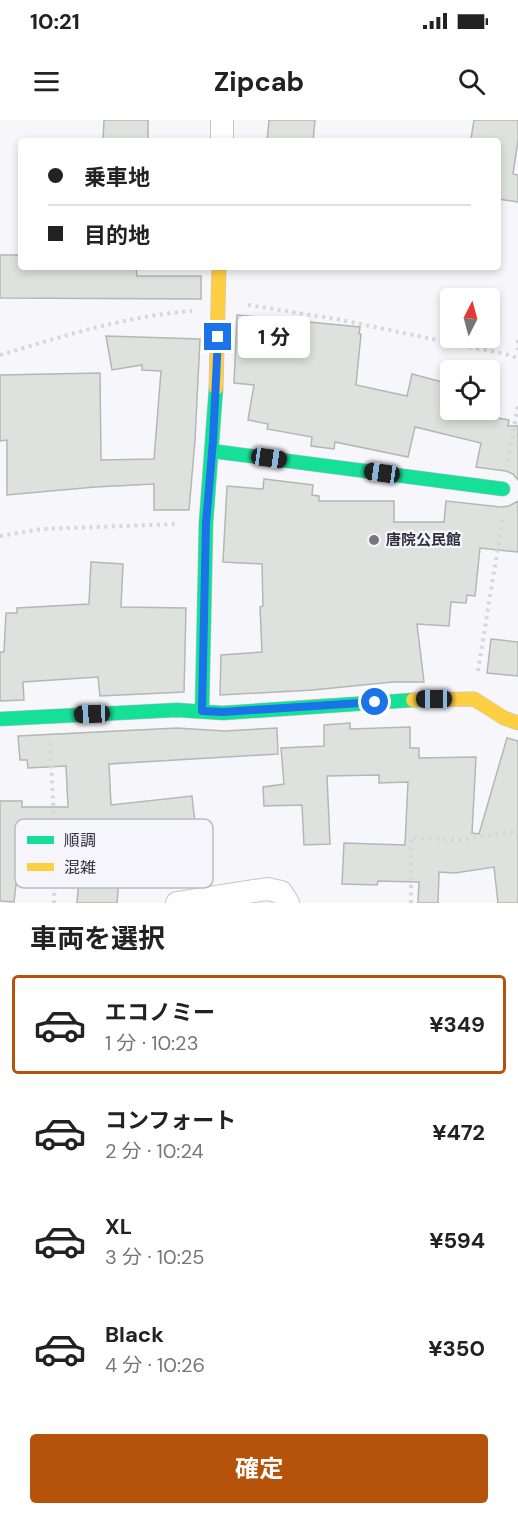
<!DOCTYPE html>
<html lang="ja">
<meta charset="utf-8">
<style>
:root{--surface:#fff;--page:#f2f2f2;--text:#222;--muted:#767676;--line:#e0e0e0;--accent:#b45309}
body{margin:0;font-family:"DM Sans","Noto Sans JP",sans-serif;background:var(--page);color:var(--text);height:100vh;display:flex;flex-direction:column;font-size:22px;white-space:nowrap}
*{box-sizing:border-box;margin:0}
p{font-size:20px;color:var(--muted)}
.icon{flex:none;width:33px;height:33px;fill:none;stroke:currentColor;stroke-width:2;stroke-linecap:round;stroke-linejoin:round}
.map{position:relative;height:783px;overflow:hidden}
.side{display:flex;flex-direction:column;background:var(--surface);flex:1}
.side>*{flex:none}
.hud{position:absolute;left:18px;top:18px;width:483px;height:132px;border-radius:6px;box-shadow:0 3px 9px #0003;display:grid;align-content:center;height:132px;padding:0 30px;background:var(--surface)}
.needle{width:39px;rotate:6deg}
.tools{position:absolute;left:440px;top:168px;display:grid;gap:12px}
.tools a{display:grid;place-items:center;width:60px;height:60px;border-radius:6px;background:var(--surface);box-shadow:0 3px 9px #0003;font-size:30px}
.end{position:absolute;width:27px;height:27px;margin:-14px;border:8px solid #1a73e8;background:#fff;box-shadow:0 0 0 3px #fff}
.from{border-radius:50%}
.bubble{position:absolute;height:42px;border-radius:6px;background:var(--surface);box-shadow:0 3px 9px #0003;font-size:20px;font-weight:700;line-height:42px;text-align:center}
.car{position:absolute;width:18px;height:36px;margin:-18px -9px;border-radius:8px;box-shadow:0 0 4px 2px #0007;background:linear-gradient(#222 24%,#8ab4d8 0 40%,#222 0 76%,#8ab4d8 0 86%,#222 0)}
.hud b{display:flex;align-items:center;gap:21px;height:57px;font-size:22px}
.hud b+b{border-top:2px solid var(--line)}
.hud i{width:15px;height:15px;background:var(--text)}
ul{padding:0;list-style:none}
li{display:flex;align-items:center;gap:18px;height:99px;margin:0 12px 9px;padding:0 18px;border:3px solid transparent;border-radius:6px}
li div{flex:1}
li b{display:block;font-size:22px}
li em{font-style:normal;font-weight:700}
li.selected{border-color:var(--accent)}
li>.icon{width:54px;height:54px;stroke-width:1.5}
h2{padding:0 30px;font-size:27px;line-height:72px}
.action{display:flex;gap:12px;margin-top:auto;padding:12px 30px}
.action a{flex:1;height:69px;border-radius:6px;background:var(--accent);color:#fff;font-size:24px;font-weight:700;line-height:69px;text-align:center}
.status{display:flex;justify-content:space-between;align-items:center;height:42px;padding:0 30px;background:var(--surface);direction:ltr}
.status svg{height:16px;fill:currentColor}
header{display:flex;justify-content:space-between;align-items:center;height:78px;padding:0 30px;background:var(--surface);font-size:27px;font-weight:700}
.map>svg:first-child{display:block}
.building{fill:#dee2de;stroke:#b4b7b4;stroke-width:1.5}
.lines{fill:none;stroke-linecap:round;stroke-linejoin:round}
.street-casing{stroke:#c6c3cc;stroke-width:24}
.fast-casing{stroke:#c6c3cc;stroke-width:15}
.slow-casing{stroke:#c6c3cc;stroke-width:15}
.path{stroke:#d7d6da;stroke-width:4;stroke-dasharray:3 4.5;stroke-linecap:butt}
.street{stroke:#fefefe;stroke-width:22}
.fast{stroke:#16e098;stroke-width:14}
.slow{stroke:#ffcf43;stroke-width:14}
.route{stroke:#1a73e8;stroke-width:8}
.poi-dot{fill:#77757f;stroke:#f6f5fc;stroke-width:2}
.labels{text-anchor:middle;stroke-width:4.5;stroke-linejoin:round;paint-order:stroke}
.poi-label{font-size:15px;font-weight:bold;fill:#322f3c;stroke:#f6f5fc;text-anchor:start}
.key{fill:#f6f5fc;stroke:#bbbac2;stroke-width:1.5}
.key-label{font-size:16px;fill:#322f3c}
</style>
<div class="status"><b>10:21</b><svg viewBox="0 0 49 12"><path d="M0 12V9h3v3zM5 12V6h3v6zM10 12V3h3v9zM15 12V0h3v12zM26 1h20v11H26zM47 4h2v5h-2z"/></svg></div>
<header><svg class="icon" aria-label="menu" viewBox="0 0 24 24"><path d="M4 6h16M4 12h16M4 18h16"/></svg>Zipcab<svg class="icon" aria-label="search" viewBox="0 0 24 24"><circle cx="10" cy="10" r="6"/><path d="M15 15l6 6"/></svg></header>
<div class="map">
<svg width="518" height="783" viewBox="0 0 518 783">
<rect width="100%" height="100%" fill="#f7f6fb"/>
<path class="building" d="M104,0h44v21h-45z
M269,0h46l-2,21h-46z
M474,0h44v20l-5,34 5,1v27l-20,-3v-58l-27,-2z
M0,135h21v12h115l1,9h64v23l-201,-1z
M237,195l123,12 -1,7h2l-5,51 51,11 5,-22 38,10v26h28l-1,4 32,6 -1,6h10v54l-5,-6 -7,-3 -30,-4 5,-24 -66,-16 -7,30 -73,-15 -1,7 -23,-3 1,-9 -45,-8 1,-5 -20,-4 6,-35 -20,-2z
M106,216l94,3 -5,101 -6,70h-35v-26l-59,3 -88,8v-55l-7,1v-66l100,-2 1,87 53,-1 7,-88 -19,-1v-5l-30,5z
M264,359l49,6 -1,10 7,1v5h75v21h50l2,-21 55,6 8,-1 9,-5v51l-38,-4 -5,48 -8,-1 -1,8 -15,-1 -2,24 -32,-2 7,58h-31l-80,8 -93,5 1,-40 41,-3 -2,-45 3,-1 -1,-42 -39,-2 4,-76 36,3z
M91,442l32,2 -2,43 65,1 -2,84 -84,4 -2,-19 -75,5 1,18 -24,1v-49h4l2,-39h11v-5l72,-4z
M491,519l27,3v34l-31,-3z
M350,603v6l60,-2v21h9v10l57,-1 -4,76 7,1 28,-96 11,3v162h-20l-4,-36 -39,6 -16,-1 -1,31h-20l1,-21 -41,-1 -1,4 -35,-1 2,-41 61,2 3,-63 -29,1v-8l-52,1 3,68 -26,1 -2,-40 -38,1 -1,-19 21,-3 -3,-36 43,-2v-21z
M177,608l47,3 53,-3 1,26 -169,10 2,41 81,-9 3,27 -54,6 4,33 -25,3 -3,38h-40l2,-26 -13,-1 2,-24 -48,-2 -6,52 -14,-1v-100h22v6h46l-2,-41 -38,2 -1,-8h-7l-2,-24z"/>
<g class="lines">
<g class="street-casing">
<path id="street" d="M222,0v21
M177,783l90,-14 14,3 7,11"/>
</g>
<g class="fast-casing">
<path id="fast" d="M212,331l291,38
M202,591l4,-188 10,-135
M0,599l177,-9 46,3 190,-13"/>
</g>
<g class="slow-casing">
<path id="slow" d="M216,268l3,-121
M413,580l61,-1 30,19 14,5"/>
</g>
<path class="path" d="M248,185l88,14 169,35 13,4
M518,220v10
M0,235c63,-19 126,-39 192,-44
M508,341l10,-56
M0,416l41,-7 138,-5
M478,551l25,-155
M50,623l5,95 -1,65
M411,783v-65l48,2 59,-9"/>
<use href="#street" class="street"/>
<use href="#fast" class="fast"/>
<use href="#slow" class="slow"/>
</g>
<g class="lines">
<path class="route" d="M218,217l-5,104 -7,82 -4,188 21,1 152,-10"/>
</g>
<circle class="poi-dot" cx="374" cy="420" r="6"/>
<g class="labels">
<g class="poi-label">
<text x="386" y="425">唐院公民館</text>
</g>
</g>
<rect x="15" y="699" width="198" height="69" rx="9" class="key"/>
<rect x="27" y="716" width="27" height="8" fill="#16e098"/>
<rect x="27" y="743" width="27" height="8" fill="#ffcf43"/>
<g class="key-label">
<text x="64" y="726">順調</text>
<text x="64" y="753">混雑</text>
</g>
</svg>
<div class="tools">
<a><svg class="needle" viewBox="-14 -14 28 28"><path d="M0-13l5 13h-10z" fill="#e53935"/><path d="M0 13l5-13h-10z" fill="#767676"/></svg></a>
<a><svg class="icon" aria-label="locate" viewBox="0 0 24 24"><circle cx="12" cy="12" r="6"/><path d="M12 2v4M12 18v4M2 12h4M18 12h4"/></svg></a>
</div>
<i class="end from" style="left:375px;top:582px"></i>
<i class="end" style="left:218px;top:217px"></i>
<div class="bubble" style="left:238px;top:196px;width:72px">1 分</div>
<i class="car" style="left:269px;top:338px;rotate:98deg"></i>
<i class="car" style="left:382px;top:353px;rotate:278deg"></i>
<i class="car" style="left:434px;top:579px;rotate:270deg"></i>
<i class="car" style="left:92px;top:594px;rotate:268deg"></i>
<div class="hud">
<b><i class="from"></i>乗車地</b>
<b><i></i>目的地</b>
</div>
</div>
<section class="side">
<h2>車両を選択</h2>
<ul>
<li class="selected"><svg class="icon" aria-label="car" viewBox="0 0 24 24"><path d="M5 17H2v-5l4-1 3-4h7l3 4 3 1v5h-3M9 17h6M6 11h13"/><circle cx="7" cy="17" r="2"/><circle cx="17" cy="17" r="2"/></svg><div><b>エコノミー</b><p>1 分 · 10:23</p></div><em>¥349</em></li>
<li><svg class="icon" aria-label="car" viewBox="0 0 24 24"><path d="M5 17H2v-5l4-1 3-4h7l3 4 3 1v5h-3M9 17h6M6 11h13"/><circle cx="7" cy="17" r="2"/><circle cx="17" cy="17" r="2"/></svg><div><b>コンフォート</b><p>2 分 · 10:24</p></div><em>¥472</em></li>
<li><svg class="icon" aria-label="car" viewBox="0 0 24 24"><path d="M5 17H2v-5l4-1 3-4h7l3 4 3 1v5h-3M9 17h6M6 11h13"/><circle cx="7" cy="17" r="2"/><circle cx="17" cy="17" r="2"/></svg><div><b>XL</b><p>3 分 · 10:25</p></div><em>¥594</em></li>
<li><svg class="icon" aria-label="car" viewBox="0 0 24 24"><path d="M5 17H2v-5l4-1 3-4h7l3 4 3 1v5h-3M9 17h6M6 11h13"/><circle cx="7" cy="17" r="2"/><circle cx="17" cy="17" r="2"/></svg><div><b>Black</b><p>4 分 · 10:26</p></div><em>¥350</em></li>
</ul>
<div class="action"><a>確定</a></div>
</section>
